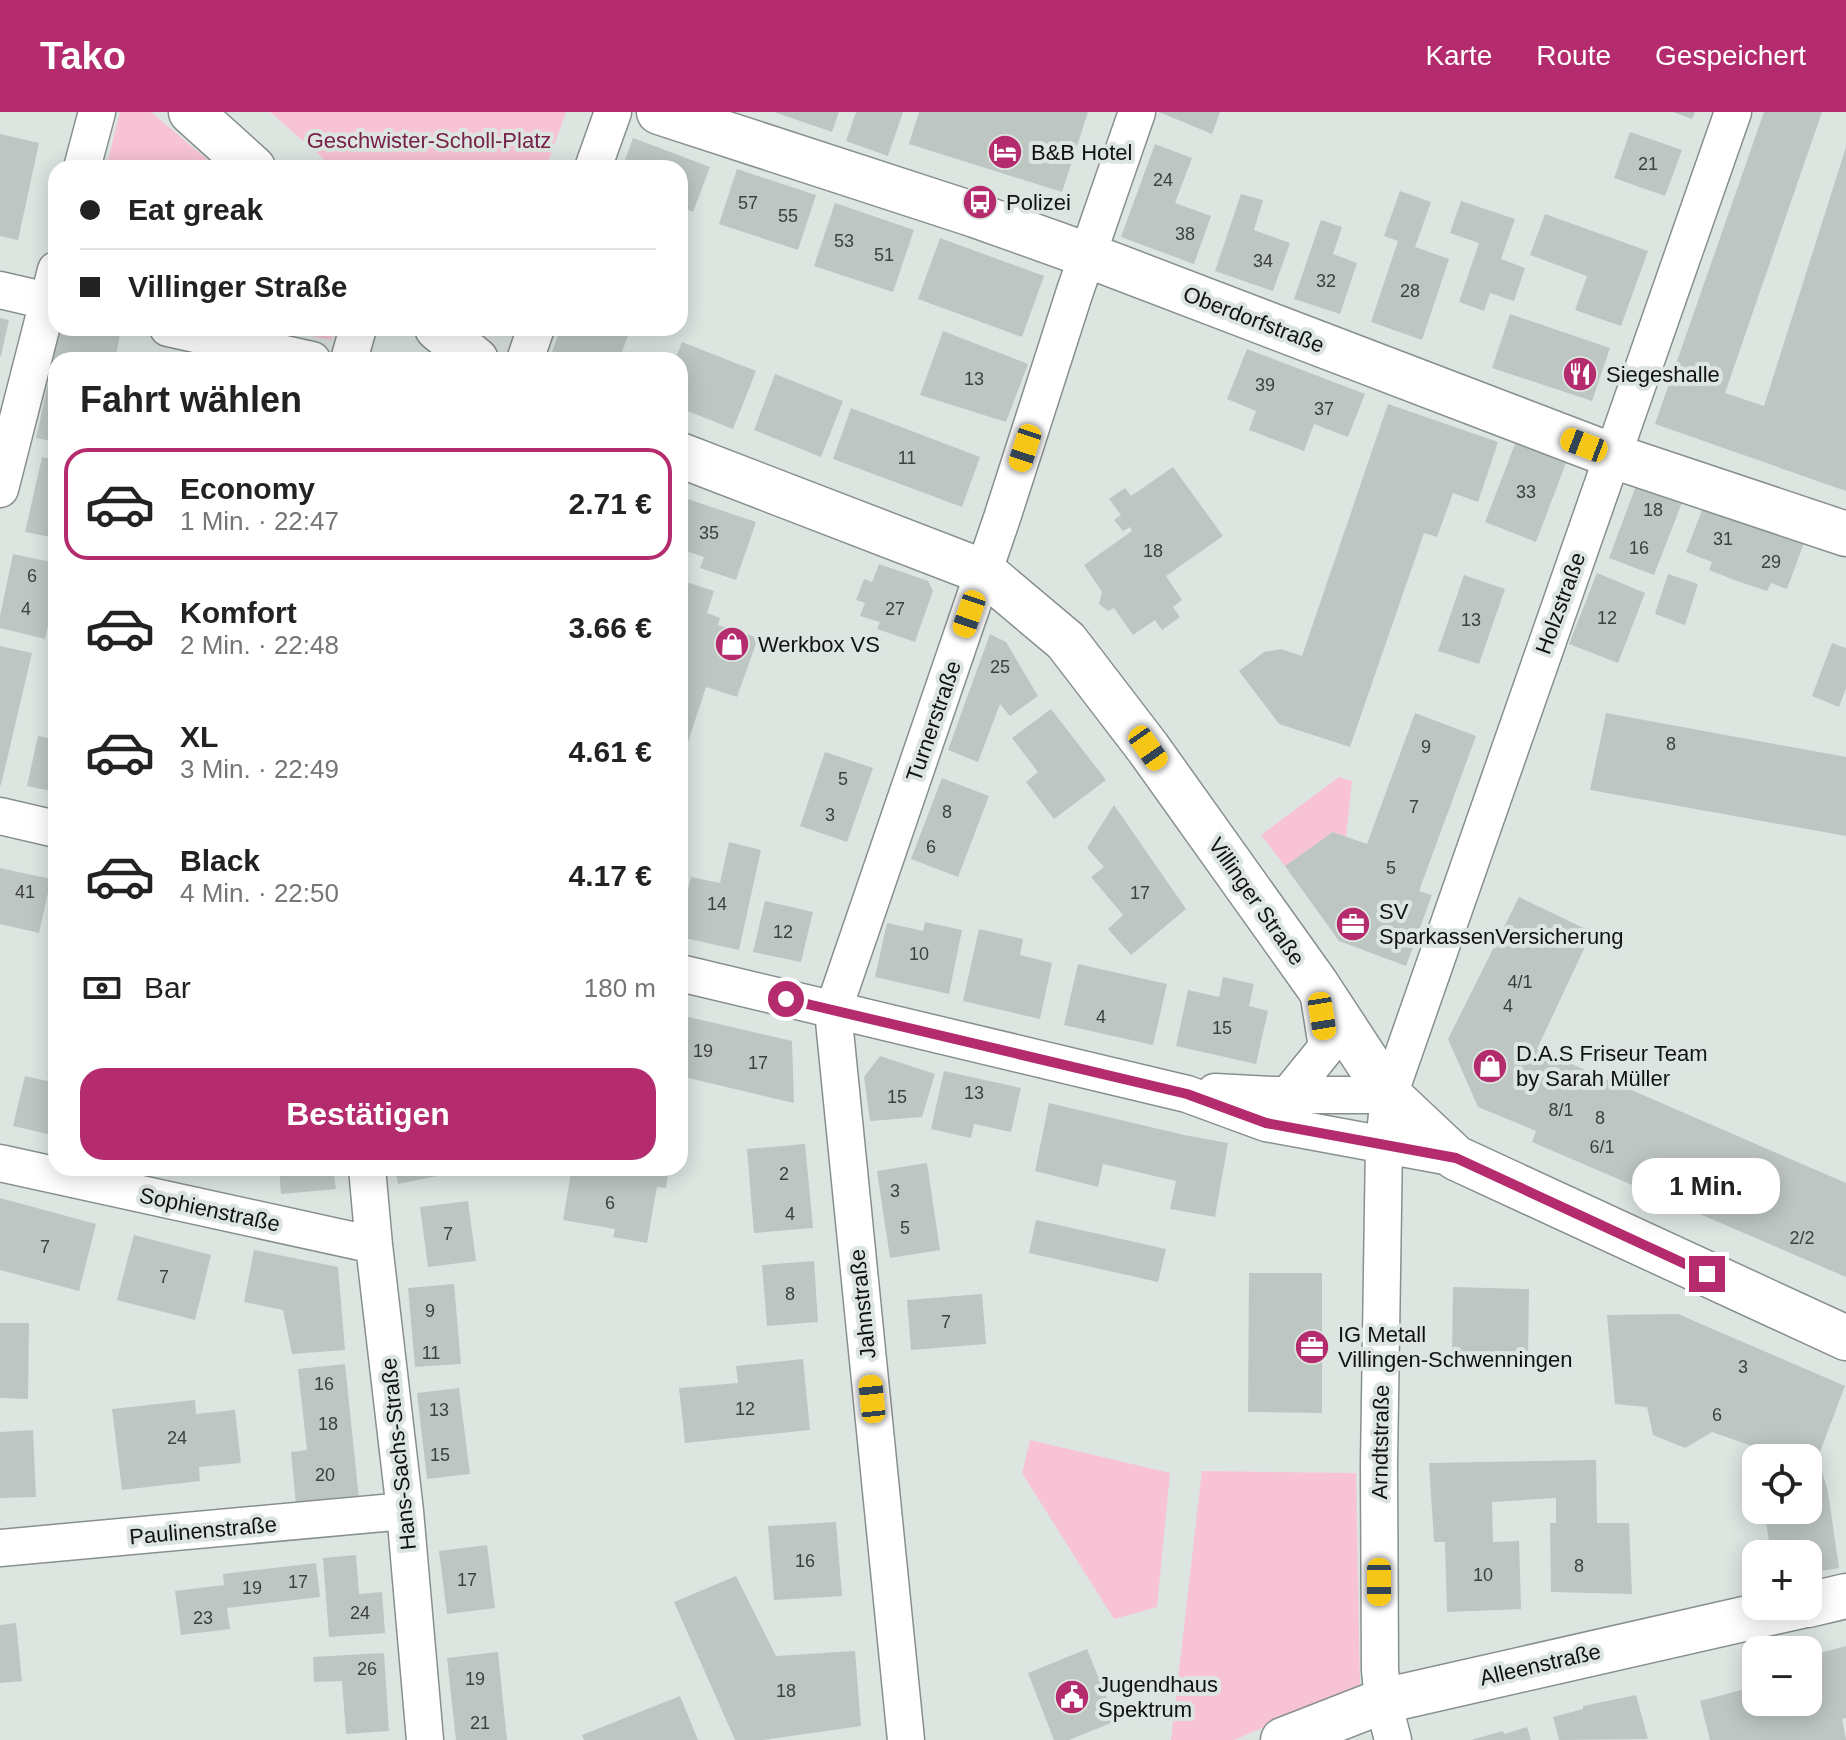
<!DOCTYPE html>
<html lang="de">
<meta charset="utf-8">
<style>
:root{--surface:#fff;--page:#f2f2f2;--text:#222;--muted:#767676;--line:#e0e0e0;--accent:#b42c6d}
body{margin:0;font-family:Arial,sans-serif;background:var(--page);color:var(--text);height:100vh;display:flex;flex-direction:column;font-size:30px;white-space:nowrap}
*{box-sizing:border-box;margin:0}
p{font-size:26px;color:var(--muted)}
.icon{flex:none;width:44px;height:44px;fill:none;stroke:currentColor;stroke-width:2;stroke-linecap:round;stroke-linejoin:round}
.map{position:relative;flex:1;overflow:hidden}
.panel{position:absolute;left:48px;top:240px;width:640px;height:824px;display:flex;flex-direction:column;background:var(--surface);border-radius:24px;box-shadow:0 4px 20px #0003}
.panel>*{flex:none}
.guide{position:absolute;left:48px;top:48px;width:640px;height:176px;border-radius:24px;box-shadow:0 4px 20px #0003;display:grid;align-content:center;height:176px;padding:0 32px;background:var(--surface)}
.buttons{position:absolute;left:1742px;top:1332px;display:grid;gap:16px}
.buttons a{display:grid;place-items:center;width:80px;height:80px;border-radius:16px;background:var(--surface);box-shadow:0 4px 20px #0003;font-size:40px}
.end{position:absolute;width:36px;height:36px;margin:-18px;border:10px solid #b42c6d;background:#fff;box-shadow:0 0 0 4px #fff}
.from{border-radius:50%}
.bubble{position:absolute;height:56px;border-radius:24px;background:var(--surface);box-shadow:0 4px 20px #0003;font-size:26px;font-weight:700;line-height:56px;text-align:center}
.car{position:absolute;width:24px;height:48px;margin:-24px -12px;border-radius:10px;box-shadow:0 0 6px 2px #0007;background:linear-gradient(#f5c518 24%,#345 0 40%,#f5c518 0 76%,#345 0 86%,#f5c518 0)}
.guide b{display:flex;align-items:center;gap:28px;height:76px;font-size:30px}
.guide b+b{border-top:2px solid var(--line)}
.guide i{width:20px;height:20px;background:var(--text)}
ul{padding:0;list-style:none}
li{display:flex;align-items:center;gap:24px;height:112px;margin:0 16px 12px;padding:0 16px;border:4px solid transparent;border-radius:24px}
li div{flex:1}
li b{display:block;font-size:30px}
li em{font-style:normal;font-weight:700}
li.active{border-color:var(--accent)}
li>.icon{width:72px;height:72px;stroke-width:1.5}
h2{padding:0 32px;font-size:36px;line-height:96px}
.pay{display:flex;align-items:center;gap:20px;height:88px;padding:0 32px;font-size:30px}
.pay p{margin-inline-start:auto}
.action{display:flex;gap:16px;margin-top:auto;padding:16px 32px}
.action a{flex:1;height:92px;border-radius:24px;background:var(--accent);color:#fff;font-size:32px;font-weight:700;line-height:92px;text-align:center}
header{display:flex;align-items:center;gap:48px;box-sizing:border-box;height:112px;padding:0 40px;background:var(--accent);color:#fff}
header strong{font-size:38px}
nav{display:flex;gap:44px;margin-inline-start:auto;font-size:28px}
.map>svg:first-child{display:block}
.green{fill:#f8c3d5}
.building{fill:#bec6c3}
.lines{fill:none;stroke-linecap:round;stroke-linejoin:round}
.street-casing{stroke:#88908d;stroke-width:39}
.secondary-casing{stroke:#88908d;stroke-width:47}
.street{stroke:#fff;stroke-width:36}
.secondary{stroke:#fff;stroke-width:44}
.route{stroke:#b42c6d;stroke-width:10}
.labels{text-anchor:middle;stroke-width:8;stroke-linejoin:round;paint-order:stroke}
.number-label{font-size:18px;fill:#3c403e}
.park-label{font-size:22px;fill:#772148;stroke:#dde5e1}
.poi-label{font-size:22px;fill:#111312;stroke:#dde5e1;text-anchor:start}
.street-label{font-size:22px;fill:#111312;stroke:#dde5e1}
</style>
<header>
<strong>Tako</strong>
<nav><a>Karte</a><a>Route</a><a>Gespeichert</a></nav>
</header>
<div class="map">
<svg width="1846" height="1628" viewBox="0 0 1846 1628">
<rect width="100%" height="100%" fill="#dde5e1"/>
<path class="green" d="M120,0h31l66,56h-111z
M270,0h296l-20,56h-212z
M272,216h63l-4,12z
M1339,665l13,4 -6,56 -13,-5 -48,34 -24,-31z
M1030,1328l140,33 -13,134 -43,12 -92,-146z
M1202,1359l154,2 4,213 -126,54h-63z"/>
<path class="building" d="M774,0h65l-7,20z
M856,0h47l-15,44 -42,-15z
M919,0h169l-26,80 -153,-48z
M1159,0h61l-8,22z
M1673,0h22l-3,7z
M1764,0h58l-97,281 39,13 82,-259v344l-191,-67z
M1630,20l52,18 -17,46 -51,-18z
M0,22l39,9 -21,97 -18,-4z
M633,26l77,29 -17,45 -13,-5v-39h-58z
M1155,32l37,14 -17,45 36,13 -17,48 -73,-27z
M737,57l79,26 -18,55 -79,-26z
M1400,79l31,11 -16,45 34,12 -27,81 -51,-18 27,-81 -14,-5z
M1241,82l22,6 -9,30 36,13 -17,48 -58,-20z
M1461,89l54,18 -14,40 24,9 -11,33 -24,-8 -6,18 -25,-9 20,-59 -29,-10z
M835,91l79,27 -21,62 -79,-26z
M1545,102l103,37 -27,75 -46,-16 12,-34 -57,-21z
M1321,108l21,7 -9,27 24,9 -17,51 -46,-15z
M940,126l104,38 -22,61 -104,-38z
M1510,202l100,34 -18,53 -100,-33z
M0,206l9,2 -8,36h-1z
M60,216h29l31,7 -5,25h-59v82l-20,-4z
M561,216h63l6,2 -11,30h-70z
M943,219l85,33 -22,58 -86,-27z
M682,230l74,29 -23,58 -53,-21v-48h-5z
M1247,237l118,45 -17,43 -34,-13 -10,27 -55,-21 7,-19 -29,-12z
M775,262l68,27 -22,56 -67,-27z
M1388,292l110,38 -20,60 -25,-9 -16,44 -13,-4 -74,214 -71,-23 -40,-53 25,-19 17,-3 21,7z
M851,296l129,49 -18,50 -129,-48z
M1515,332l51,19 -30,79 -51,-20z
M42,345l14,3v78l-31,-6z
M1173,355l50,69 -57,40 16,24 -9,7 7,10 -18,13 -7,-10 -22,15 -19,-27 -6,3 -9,-7 3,-12 -18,-27 48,-34 -2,-4 -7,4 -9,-11 7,-5 -12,-16 16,-11 6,8z
M1637,371l46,17 -29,75 -45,-17z
M682,385l74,25 -20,58 -36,-12 4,-11 -24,-8v-45z
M1704,393l100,38 -17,46 -16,-6 -4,8 -30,-10 -28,-11 3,-8 -26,-10z
M13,442l43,9v25l-11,51 -45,-11v-12z
M879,452l49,17 5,10 -18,51 -38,-13 3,-7 -20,-6 5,-13 -9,-3 8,-21 8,3z
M1597,461l48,20 -27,70 -49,-19z
M1668,462l30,10 -13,41 -30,-11z
M1464,463l41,14 -26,75 -41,-13z
M680,468l34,11 -7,22 13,5 -2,7 40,13 -21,59 -31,-10 -21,64 -5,-2z
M990,522l16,8 32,54 -28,20 -10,-12 -22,58 -30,-12z
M1832,531l14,5v40l-7,19 -27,-11z
M0,534l32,7 -31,132h-1z
M1051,597l55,71 -52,39 -28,-37 12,-10 -26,-34z
M1415,601l61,23 -57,155 13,4 -26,71 -67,-25 -54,-75 48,-34 34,12z
M1606,601l240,44v79l-256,-46z
M38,624l18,4v52l-29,-6z
M825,640l48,16 -26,74 -47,-16z
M942,666l47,18 -31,81 -47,-18z
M1114,693l72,104 -55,46 -23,-26 15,-14 -32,-38 13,-10 -17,-19z
M729,730l32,8 -22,100 -59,-13v-12l11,-48 29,6z
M0,756l51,11 -12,54 -39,-9z
M1519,785l73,35 -55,117 309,134v94l-314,-135 4,-11 -58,-24 -30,-68z
M765,789l48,11 -12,50 -48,-10z
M925,810l37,8 -13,64 -74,-17 12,-54 36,8z
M979,817l44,10 -3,16 32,8 -12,56 -77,-18z
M1078,852l89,20 -14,61 -89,-20z
M1223,865l31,7 -5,22 19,5 -12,53 -80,-18 12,-56 31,7z
M680,903l112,26 2,62 -114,-27z
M880,944l55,18 -13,43 -52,4 -6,-44z
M944,959l77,17 -10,44 -37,-8 -3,14 -40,-9z
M25,964l31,7v53l-43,-10z
M1049,991l135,32 44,8 -13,74 -45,-8 6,-28 -73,-17 -5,23 -63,-16z
M805,1032l8,84 -59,5 -7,-84z
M927,1051l13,87 -50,8 -13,-87z
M279,1056h54l3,21 -55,5z
M395,1056h77v1l-74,15z
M563,1056h106l-3,20 -9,-1 -10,56 -34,-6 2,-8 -52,-9 8,-48 -8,-1z
M0,1086l96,26 -17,67 -79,-21z
M468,1089l8,60 -48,6 -8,-60z
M1036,1108l130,29 -8,33 -129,-29z
M134,1123l77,20 -16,65 -78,-20z
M254,1138l84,17 7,83 -53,4 -9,-44 -39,-8z
M814,1149l4,61 -51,4 -5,-61z
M1249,1161h73v140l-74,-1z
M454,1172l7,80 -46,3 -7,-79z
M1453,1175l76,2 -1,67 -76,-1z
M982,1182l4,50 -75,6 -4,-50z
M1678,1202l167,72 -27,71 10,35 11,76 -31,5v-19h-37l-7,-44h44v-52h-52v8h-2l-2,-20 -40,-14 -27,16 -32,-13 -6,-28 -32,-3 -8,-89z
M0,1211h29l-1,76 -28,-1z
M803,1247l7,71 -125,13 -6,-55 59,-5 -2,-17z
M345,1252l14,135 -63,6 -5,-53 16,-2 -9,-81z
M459,1276l11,86 -43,5 -10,-86z
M195,1288l1,14 39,-4 6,53 -42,4 1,14 -78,9 -10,-81z
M33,1318l3,67 -36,1v-66z
M1596,1348l1,63h32l3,71 -81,-2 -1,-69h6v-25l-64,4 1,40 26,-1 2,68 -74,3 -2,-70h-11l-5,-79z
M836,1410l6,74 -68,4 -6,-74z
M487,1433l8,63 -48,6 -8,-63z
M356,1443l3,39 23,-2 3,41 -56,4 -6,-79z
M316,1451l4,34 -93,11 3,21 -49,6 -6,-44 49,-6 -1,-11z
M736,1464l40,80 79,-5 6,75 -98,14h-28l-61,-138z
M16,1511l6,58 -22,2v-58z
M1846,1534v72l-4,1 4,21h-136l-10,-39 56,-15v16h52v-46z
M1087,1537l29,72 -47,19h-15l-26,-67z
M498,1540l9,88h-51l-9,-82z
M384,1541l5,78 -43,3 -4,-53 -28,1 -1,-25z
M1636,1583l12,44 -89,1 -6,-23 30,-8v-3z
M680,1584l18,44h-114l-2,-5z
M1527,1615l4,13h-60l32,-9 1,3z"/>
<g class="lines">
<g class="street-casing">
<path id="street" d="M82,56l15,-56
M593,56l20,-56
M0,178l56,13
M168,216l144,32
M349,248l9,-32
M525,248l11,-32
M0,377l56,-219
M0,704l56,13
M680,861l507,121 79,29 190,35
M1215,980l56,3h118
M1288,983l39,-48 -9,-56
M0,1051l374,82
M367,1056l7,77 31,266 20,229
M0,1436l405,-37
M906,1628l-73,-729 169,-493 72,-224 63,-182
M1393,1628l-10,-39 -3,-31 -1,-206 5,-320 5,-49 344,-983"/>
</g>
<g class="secondary-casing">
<path id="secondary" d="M191,0l62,56
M659,0l316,103 112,40 526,201 233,78
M437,216l39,32
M680,343l304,117 82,69 82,107 169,237 72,110 67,63 390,180
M1808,1493l38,-9
M1283,1628l100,-39 418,-95"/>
</g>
<use href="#street" class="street"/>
<use href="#secondary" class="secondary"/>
</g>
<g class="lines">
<path class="route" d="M786,887l401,95 79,29 190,35 251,116"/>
</g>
<defs>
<g id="hotel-disc" transform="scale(1.8)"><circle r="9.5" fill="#b42c6d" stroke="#dde5e1"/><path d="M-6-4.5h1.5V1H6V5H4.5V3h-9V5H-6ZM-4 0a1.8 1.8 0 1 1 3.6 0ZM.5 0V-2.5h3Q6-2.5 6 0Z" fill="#fff"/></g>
<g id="bus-disc" transform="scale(1.8)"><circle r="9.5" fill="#b42c6d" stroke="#dde5e1"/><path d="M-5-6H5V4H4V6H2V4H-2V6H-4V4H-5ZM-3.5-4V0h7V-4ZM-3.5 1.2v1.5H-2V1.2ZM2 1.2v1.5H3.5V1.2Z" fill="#fff"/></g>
<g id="restaurant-disc" transform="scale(1.8)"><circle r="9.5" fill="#b42c6d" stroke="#dde5e1"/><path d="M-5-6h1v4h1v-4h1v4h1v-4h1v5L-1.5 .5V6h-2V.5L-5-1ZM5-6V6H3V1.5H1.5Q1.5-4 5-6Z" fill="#fff"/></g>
<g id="shop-disc" transform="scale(1.8)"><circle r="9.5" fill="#b42c6d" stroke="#dde5e1"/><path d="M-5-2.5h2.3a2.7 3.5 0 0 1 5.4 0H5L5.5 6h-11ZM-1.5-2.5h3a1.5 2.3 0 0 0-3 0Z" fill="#fff"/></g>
<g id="office-disc" transform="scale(1.8)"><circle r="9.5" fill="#b42c6d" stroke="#dde5e1"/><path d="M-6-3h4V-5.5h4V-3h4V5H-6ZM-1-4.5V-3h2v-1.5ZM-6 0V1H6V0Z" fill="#fff"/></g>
<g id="civic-disc" transform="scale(1.8)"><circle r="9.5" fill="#b42c6d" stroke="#dde5e1"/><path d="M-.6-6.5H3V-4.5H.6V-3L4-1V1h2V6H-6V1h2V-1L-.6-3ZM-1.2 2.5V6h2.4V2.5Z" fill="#fff"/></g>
</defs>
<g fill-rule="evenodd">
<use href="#hotel-disc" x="1005" y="40"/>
<use href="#bus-disc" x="980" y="90"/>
<use href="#restaurant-disc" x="1580" y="262"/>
<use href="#shop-disc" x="732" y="532"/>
<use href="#office-disc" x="1353" y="812"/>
<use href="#shop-disc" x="1490" y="954"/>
<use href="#office-disc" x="1312" y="1235"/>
<use href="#civic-disc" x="1072" y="1585"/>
</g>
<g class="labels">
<g class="number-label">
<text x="1648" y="58">21</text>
<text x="1163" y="74">24</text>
<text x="748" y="97">57</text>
<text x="788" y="110">55</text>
<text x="1185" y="128">38</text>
<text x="844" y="135">53</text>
<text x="884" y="149">51</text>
<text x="1263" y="155">34</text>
<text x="1326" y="175">32</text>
<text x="1410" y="185">28</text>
<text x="974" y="273">13</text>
<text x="1265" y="279">39</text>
<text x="1324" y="303">37</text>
<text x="907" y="352">11</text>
<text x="1526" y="386">33</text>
<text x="1653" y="404">18</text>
<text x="709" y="427">35</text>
<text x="1723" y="433">31</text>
<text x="1639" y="442">16</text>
<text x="1153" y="445">18</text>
<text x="1771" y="456">29</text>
<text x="32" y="470">6</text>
<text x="26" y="503">4</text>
<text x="895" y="503">27</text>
<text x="1607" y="512">12</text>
<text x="1471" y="514">13</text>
<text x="1000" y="561">25</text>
<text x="1671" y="638">8</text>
<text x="1426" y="641">9</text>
<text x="843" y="673">5</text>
<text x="1414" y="701">7</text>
<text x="947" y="706">8</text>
<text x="830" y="709">3</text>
<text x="931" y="741">6</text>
<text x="1391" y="762">5</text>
<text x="25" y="786">41</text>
<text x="1140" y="787">17</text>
<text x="717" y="798">14</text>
<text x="783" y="826">12</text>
<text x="919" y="848">10</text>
<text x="1520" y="876">4/1</text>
<text x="1508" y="900">4</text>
<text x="1101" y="911">4</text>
<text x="1222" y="922">15</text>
<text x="703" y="945">19</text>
<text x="758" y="957">17</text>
<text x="974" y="987">13</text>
<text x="897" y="991">15</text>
<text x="1561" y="1004">8/1</text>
<text x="1600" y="1012">8</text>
<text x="1602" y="1041">6/1</text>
<text x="784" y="1068">2</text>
<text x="895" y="1085">3</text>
<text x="610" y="1097">6</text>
<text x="790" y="1108">4</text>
<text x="905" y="1122">5</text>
<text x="448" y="1128">7</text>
<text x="1802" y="1132">2/2</text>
<text x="45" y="1141">7</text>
<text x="164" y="1171">7</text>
<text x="790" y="1188">8</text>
<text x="430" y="1205">9</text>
<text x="946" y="1216">7</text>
<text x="431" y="1247">11</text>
<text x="1743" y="1261">3</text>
<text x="324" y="1278">16</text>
<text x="745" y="1303">12</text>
<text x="439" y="1304">13</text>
<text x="1717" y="1309">6</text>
<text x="328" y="1318">18</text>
<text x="177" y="1332">24</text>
<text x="440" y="1349">15</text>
<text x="325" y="1369">20</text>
<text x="805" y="1455">16</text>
<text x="1579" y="1460">8</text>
<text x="1483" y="1469">10</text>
<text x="467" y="1474">17</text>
<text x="298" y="1476">17</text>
<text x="252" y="1482">19</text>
<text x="360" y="1507">24</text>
<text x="203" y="1512">23</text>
<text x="367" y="1563">26</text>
<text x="475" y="1573">19</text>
<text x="786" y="1585">18</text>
<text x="480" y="1617">21</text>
</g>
<g class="park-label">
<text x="429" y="36">Geschwister-Scholl-Platz</text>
</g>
<g class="poi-label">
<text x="1031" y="48">B&amp;B Hotel</text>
<text x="1006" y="98">Polizei</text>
<text x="1606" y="270">Siegeshalle</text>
<text x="758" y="540">Werkbox VS</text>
<text x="1379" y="807">SV<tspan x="1379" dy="25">SparkassenVersicherung</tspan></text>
<text x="1516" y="949">D.A.S Friseur Team<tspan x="1516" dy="25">by Sarah Müller</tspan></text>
<text x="1338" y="1230">IG Metall<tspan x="1338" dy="25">Villingen-Schwenningen</tspan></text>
<text x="1098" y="1580">Jugendhaus<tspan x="1098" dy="25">Spektrum</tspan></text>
</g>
<g class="street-label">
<text transform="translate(1254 207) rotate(21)" y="8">Oberdorfstraße</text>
<text transform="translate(1560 491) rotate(-70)" y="8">Holzstraße</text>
<text transform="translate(933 609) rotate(-71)" y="8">Turnerstraße</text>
<text transform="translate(1257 789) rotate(55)" y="8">Villinger Straße</text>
<text transform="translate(210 1097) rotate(12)" y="8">Sophienstraße</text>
<text transform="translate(862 1192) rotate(-96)" y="8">Jahnstraße</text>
<text transform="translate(1380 1330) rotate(-89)" y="8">Arndtstraße</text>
<text transform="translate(398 1342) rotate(-96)" y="8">Hans-Sachs-Straße</text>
<text transform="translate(203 1418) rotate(-5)" y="8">Paulinenstraße</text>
<text transform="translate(1540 1552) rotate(-13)" y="8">Alleenstraße</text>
</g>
</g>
</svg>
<div class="buttons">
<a><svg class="icon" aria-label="locate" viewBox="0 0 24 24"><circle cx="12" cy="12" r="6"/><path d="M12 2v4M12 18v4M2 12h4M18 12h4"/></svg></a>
<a>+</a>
<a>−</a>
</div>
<i class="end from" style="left:786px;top:887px"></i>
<i class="end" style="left:1707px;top:1162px"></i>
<div class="bubble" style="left:1632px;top:1046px;width:148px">1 Min.</div>
<i class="car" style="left:1584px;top:333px;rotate:291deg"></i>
<i class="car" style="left:1025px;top:336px;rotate:198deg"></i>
<i class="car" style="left:969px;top:502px;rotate:199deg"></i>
<i class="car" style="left:1148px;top:636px;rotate:145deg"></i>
<i class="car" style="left:1322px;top:904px;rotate:171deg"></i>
<i class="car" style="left:872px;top:1287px;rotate:354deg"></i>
<i class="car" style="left:1379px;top:1470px;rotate:180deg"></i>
<div class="guide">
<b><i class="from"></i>Eat greak</b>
<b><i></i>Villinger Straße</b>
</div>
<section class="panel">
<h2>Fahrt wählen</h2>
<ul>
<li class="active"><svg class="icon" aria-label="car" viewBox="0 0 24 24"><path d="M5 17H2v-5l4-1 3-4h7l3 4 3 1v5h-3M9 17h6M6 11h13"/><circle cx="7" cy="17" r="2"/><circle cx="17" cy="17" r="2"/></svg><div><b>Economy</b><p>1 Min. · 22:47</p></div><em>2.71 €</em></li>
<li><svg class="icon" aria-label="car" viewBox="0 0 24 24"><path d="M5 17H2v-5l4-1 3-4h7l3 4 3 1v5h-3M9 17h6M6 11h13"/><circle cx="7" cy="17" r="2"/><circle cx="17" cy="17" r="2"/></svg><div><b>Komfort</b><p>2 Min. · 22:48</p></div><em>3.66 €</em></li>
<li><svg class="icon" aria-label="car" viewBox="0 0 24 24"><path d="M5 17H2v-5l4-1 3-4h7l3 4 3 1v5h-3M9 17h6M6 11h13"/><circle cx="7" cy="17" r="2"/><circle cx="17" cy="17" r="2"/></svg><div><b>XL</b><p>3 Min. · 22:49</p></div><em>4.61 €</em></li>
<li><svg class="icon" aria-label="car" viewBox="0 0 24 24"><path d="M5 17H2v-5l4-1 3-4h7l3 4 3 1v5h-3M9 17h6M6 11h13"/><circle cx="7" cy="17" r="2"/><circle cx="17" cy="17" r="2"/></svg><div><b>Black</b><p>4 Min. · 22:50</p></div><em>4.17 €</em></li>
</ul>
<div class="pay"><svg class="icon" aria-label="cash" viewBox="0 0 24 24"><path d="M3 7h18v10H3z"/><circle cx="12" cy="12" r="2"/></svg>Bar<p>180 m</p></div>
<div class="action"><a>Bestätigen</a></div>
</section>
</div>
